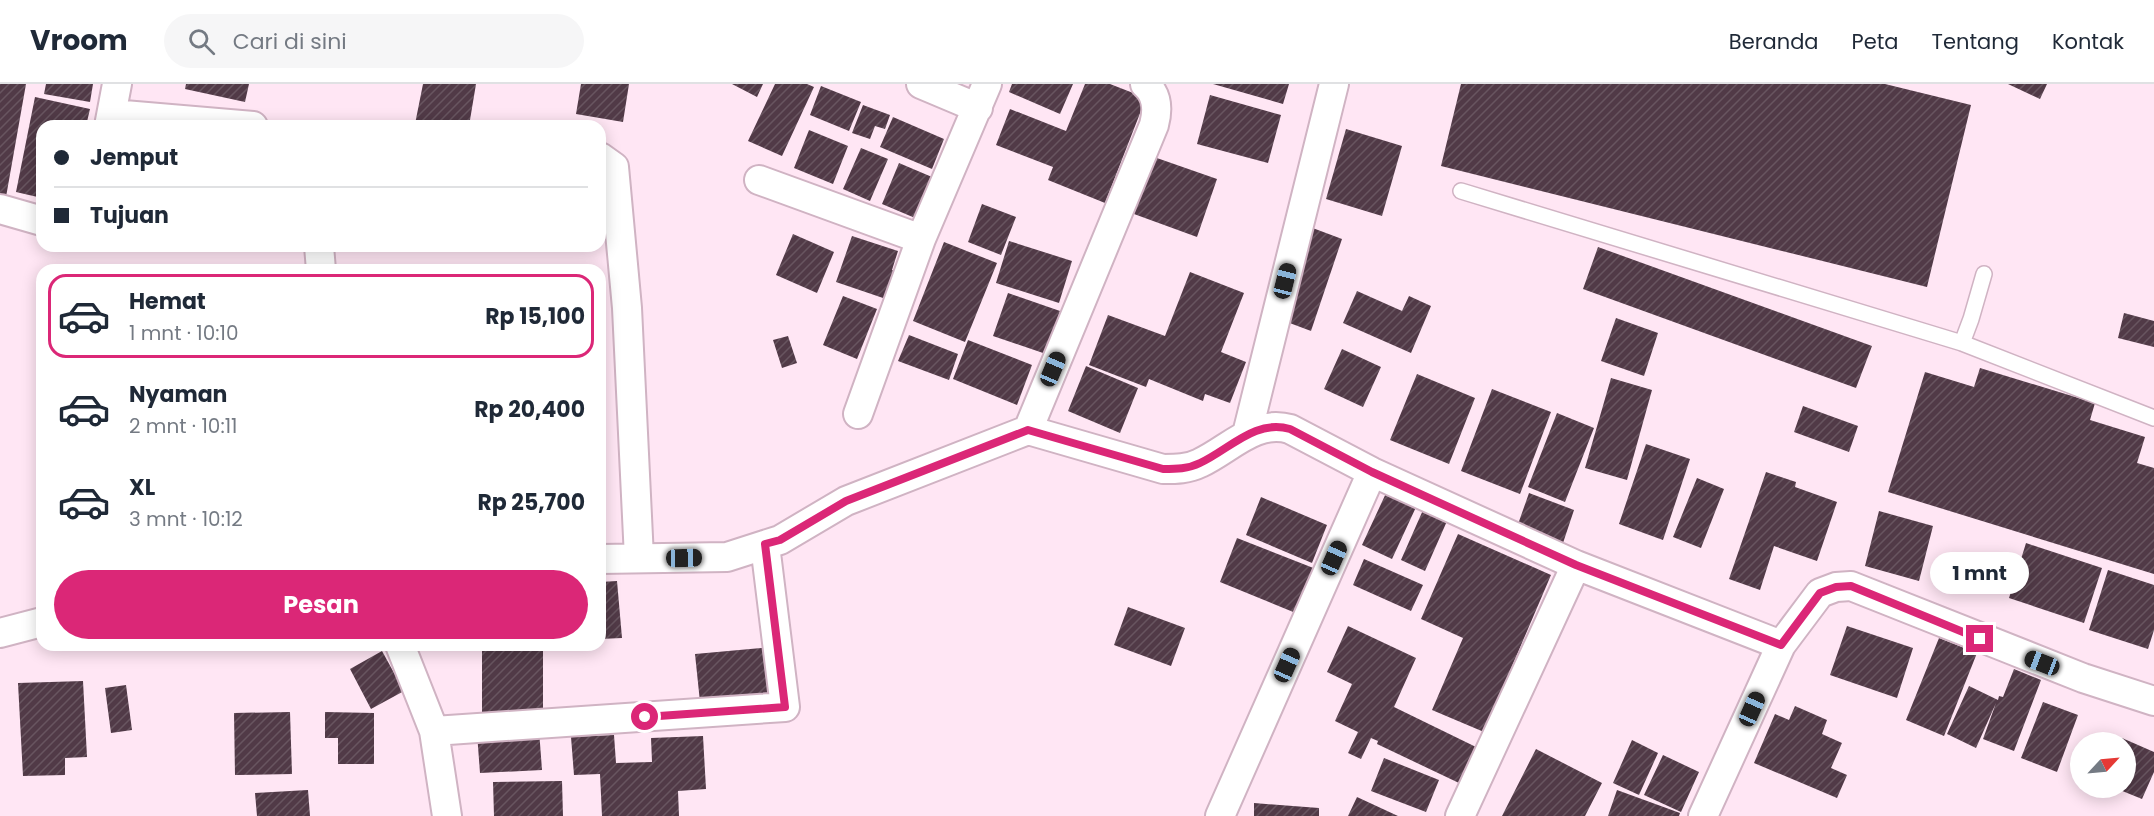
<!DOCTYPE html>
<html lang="id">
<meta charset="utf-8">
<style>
:root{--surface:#fff;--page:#f6f6f7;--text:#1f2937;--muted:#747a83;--line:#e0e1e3;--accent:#db2777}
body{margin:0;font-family:Poppins,sans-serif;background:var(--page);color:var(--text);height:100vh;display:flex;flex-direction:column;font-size:22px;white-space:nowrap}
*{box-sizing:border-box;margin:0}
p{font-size:20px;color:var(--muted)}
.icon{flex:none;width:33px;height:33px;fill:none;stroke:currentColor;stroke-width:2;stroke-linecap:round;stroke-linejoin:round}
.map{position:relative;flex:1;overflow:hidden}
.sheet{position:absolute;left:36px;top:180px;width:570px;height:387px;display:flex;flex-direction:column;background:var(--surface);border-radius:18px;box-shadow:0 3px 15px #0003}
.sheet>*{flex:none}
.banner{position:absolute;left:36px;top:36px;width:570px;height:132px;border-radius:18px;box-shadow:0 3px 15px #0003;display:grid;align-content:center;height:132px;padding:0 18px;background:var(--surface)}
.needle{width:39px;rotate:64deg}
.controls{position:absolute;left:2070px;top:648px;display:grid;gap:12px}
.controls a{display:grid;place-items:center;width:66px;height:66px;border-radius:50%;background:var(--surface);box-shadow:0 3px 15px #0003;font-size:30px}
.end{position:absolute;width:27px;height:27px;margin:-14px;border:8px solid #db2777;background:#fff;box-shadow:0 0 0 3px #fff}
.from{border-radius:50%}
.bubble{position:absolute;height:42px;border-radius:21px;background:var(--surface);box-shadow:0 3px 15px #0003;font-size:20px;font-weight:700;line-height:42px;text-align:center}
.car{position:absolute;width:18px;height:36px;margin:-18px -9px;border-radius:8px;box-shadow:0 0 4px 2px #0007;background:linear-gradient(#222 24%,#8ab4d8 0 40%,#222 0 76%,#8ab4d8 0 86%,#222 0)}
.banner b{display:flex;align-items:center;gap:21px;height:57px;font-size:22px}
.banner b+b{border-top:2px solid var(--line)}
.banner i{width:15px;height:15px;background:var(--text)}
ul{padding:10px 0 0;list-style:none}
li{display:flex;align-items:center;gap:18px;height:84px;margin:0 12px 9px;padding:0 6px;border:3px solid transparent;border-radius:18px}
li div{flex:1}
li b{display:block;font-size:22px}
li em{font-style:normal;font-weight:700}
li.on{border-color:var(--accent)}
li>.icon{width:54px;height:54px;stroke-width:1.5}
.primary-button{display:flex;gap:12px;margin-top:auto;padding:12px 18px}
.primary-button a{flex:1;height:69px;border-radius:36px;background:var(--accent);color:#fff;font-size:24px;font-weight:700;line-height:69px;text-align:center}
header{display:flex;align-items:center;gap:36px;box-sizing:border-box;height:84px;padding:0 30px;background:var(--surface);border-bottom:2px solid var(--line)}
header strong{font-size:28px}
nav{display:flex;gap:33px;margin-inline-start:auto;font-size:21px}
.search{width:420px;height:54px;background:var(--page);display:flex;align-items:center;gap:15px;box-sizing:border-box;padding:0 21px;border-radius:33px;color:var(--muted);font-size:22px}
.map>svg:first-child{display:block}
.building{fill:url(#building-hatch)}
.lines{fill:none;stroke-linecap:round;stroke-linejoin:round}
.lane-casing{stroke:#d0b3c3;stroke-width:18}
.street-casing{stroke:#d0b3c3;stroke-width:32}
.lane{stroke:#fff;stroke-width:15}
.street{stroke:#fff;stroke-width:28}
.route{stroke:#db2777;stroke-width:8}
</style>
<header>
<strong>Vroom</strong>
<div class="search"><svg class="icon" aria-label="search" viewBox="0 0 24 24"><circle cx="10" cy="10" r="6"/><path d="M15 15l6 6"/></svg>Cari di sini</div>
<nav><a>Beranda</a><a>Peta</a><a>Tentang</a><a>Kontak</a></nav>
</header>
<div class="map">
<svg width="2154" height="732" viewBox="0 0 2154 732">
<defs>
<pattern id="building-hatch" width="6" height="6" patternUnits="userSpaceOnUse" patternTransform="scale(1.5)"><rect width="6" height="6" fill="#513a47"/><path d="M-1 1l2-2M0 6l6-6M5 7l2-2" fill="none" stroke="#685560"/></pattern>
</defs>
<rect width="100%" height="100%" fill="#ffe6f4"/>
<path class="building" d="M0,0h26l-20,113 -6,-1z
M46,0h47l-3,18 -46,-8z
M186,0h63l-4,18 -60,-13z
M423,0h53l-7,42h-40l-14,-2z
M581,0h48l-6,38 -47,-8z
M732,0h31l-6,13z
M775,0h32l7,3 -32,69 -34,-15z
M1012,0h61l-13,30 -51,-22z
M1085,0h25l36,14 -41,105 -57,-23 5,-13 -57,-22 14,-36 56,22z
M1213,0h76l-6,20z
M1461,0h424l86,21 -44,182 -486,-121z
M2008,0h39l-7,15z
M821,2l40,16 -12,29 -39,-16z
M1210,11l71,20 -13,48 -71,-19z
M35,13l55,12 -4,17h-44v72l-26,-6z
M863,21l27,10 -5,14 -10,-3 -5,13 -18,-6z
M893,33l51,22 -12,30 -52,-22z
M1346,45l56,17 -20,70 -56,-17z
M809,46l39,16 -15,38 -39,-16z
M861,64l27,11 -18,42 -27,-12z
M1154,73l63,22 -20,58 -63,-23z
M899,79l33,14 -17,41 -33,-14z
M600,95h9l2,46h-11z
M982,120l34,13 -15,38 -33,-13z
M1310,143l32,12 -31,92 -32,-12z
M793,150l41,18 -17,41 -41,-18z
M852,152l46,15 -6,19 3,1 -9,28 -50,-17z
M1009,157l63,20 -13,42 -63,-20z
M944,158l53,21 -32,79 -52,-21z
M1598,163l274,99 -16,42 -273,-99z
M1190,188l54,21 -23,59 25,10 -16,41 -25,-9 -2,7 -54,-22 -3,8 -57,-22 19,-50 57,21z
M1357,207l45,20 7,-15 22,10 -20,47 -68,-30z
M1008,209l52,18 -14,43 -53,-18z
M843,212l34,13 -20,50 -34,-14z
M2124,229l30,8v26l-36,-9z
M1616,234l42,15 -14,43 -43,-15z
M909,251l49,19 -9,26 -51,-19z
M788,252l9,27 -15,5 -9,-28z
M968,256l64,25 -15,40 -64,-26z
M1342,265l39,18 -18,40 -39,-18z
M1086,282l52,22 -18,45 -52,-22z
M1980,284l115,35 -5,17 55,17 -8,26 17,5v106l-266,-82 37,-120 49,15z
M1417,290l58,24 -26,66 -59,-24z
M1611,294l41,12 -25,90 -42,-12z
M1492,305l59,23 -31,82 -59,-23z
M1803,322l55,20 -9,26 -55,-20z
M1557,329l37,15 -29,74 -37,-15z
M1646,360l44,15 -27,81 -44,-16z
M1766,388l30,10 -1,5 42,15 -20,59 -43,-15 -14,44 -31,-11z
M1697,394l27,11 -23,59 -28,-11z
M1387,407l30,14 -25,54 -30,-14z
M1529,409l45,17 -11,33 -46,-16z
M1261,413l66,28 -15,38 -66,-28z
M1427,417l24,11 -26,59 -24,-11z
M1879,427l54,15 -14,55 -54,-15z
M1458,450l93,41 -67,157 -52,-22 31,-72 -42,-19z
M1237,454l84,33 -18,45 -83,-34z
M2026,459l76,25 -18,55 -75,-25z
M1364,475l59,26 -12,26 -58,-26z
M2108,486l46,15v45l-6,19 -59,-19z
M617,497l5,57 -22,1v-57z
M1128,523l57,21 -14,38 -57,-21z
M1348,542l68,32 -22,49 82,40 -17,36 -82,-39 1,-3 -7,-3 -10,21 -13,-6 10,-21 -23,-11 17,-37 -25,-12z
M1847,542l66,22 -16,50 -67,-23z
M1939,554l38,15 -33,83 -38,-16z
M482,561h61v72h-61z
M771,563l4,48 -75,7 -5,-48z
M382,567l22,40 -33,18 -21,-40z
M2014,585l27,11 -27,71 -31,-12 13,-36 -20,45 -29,-14 22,-48 29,14 1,-4 4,1z
M83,597l4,76 -22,1v17l-42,1 -5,-93z
M126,601l6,45 -21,3 -6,-45z
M2043,618l35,13 -21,57 -36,-14z
M1795,622l32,14 -5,14 20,9 -11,25 16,7 -10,23 -83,-35 21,-49 14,6z
M290,628l2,62 -57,1 -1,-62z
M325,628l49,1v51h-36v-26h-13z
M539,646l3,40 -62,3 -3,-40z
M614,651l2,28 36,-1 -1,-24 52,-2 3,53 -28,2 1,25h-77l-2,-42 -26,1 -3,-38z
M2122,654l32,14v20l-12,27 -27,-11h11v-46h-6z
M1632,656l26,13 -19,42 -26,-12z
M1536,665l66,34 -17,33h-83z
M1663,671l36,17 -18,40 -37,-17z
M1384,674l55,22 -13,32 -55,-21z
M562,697l1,35h-69l-1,-34z
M308,706l2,26h-53l-2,-23z
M1617,706l63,23 -1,3h-71z
M1357,713l41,19h-50z
M1254,719l65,5v8h-65z"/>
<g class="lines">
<g class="lane-casing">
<path id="lane" d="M1461,107l501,152
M1984,190l-13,45 -9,24 192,75"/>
</g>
<g class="street-casing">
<path id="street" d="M921,0l57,24
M112,30l141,12
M109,42l8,-42
M600,73l14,10 13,141 12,250
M759,96l162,59
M0,125l42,12
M319,162l2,24
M858,330l63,-175 66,-155
M1028,346l126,-305c4,-15 4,-30 -9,-41
M1247,350l87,-350
M600,475l127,-2 53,-17 66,-39 182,-71 135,39c13,0 25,0 37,-6 30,-14 55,-44 90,-34l82,43 204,93 205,80 39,-52 16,-6 15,-1 232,92 71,23
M0,549l42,-11
M400,561l34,86 13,85
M434,647l351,-24 -20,-162
M1220,732l152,-344
M1460,732l116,-251
M1703,732l78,-171"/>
</g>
<use href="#lane" class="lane"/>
<use href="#street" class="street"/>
</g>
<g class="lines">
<path class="route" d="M645,633l140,-10 -20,-163 15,-4 66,-39 182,-71 135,39c13,0 25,0 37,-6 30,-14 55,-44 90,-34l82,43 204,93 205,80 39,-52 16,-6 15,-1 129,53"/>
</g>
</svg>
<div class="controls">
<a><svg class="needle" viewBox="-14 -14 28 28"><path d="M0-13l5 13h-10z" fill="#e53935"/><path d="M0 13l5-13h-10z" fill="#747a83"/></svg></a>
</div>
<i class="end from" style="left:645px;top:633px"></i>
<i class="end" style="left:1980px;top:555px"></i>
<div class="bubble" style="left:1930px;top:468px;width:99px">1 mnt</div>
<i class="car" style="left:1285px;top:197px;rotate:14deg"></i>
<i class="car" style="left:1053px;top:285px;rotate:23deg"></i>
<i class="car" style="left:684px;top:474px;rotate:89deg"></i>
<i class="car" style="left:1334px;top:474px;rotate:24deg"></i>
<i class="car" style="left:2042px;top:579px;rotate:291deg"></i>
<i class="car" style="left:1287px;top:581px;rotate:24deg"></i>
<i class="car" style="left:1752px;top:625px;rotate:24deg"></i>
<div class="banner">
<b><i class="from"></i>Jemput</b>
<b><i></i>Tujuan</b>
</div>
<section class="sheet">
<ul>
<li class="on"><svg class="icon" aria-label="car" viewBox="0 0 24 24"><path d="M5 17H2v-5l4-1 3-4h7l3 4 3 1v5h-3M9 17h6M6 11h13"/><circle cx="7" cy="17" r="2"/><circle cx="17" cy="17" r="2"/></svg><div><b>Hemat</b><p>1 mnt · 10:10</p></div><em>Rp 15,100</em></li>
<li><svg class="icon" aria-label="car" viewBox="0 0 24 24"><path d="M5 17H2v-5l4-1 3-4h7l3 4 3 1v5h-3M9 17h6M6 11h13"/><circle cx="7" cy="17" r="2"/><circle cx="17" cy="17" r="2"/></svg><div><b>Nyaman</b><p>2 mnt · 10:11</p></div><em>Rp 20,400</em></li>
<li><svg class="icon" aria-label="car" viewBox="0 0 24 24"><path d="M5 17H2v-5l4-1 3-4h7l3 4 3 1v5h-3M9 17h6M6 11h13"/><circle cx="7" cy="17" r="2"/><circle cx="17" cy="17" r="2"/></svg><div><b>XL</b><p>3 mnt · 10:12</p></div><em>Rp 25,700</em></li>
</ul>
<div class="primary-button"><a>Pesan</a></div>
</section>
</div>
